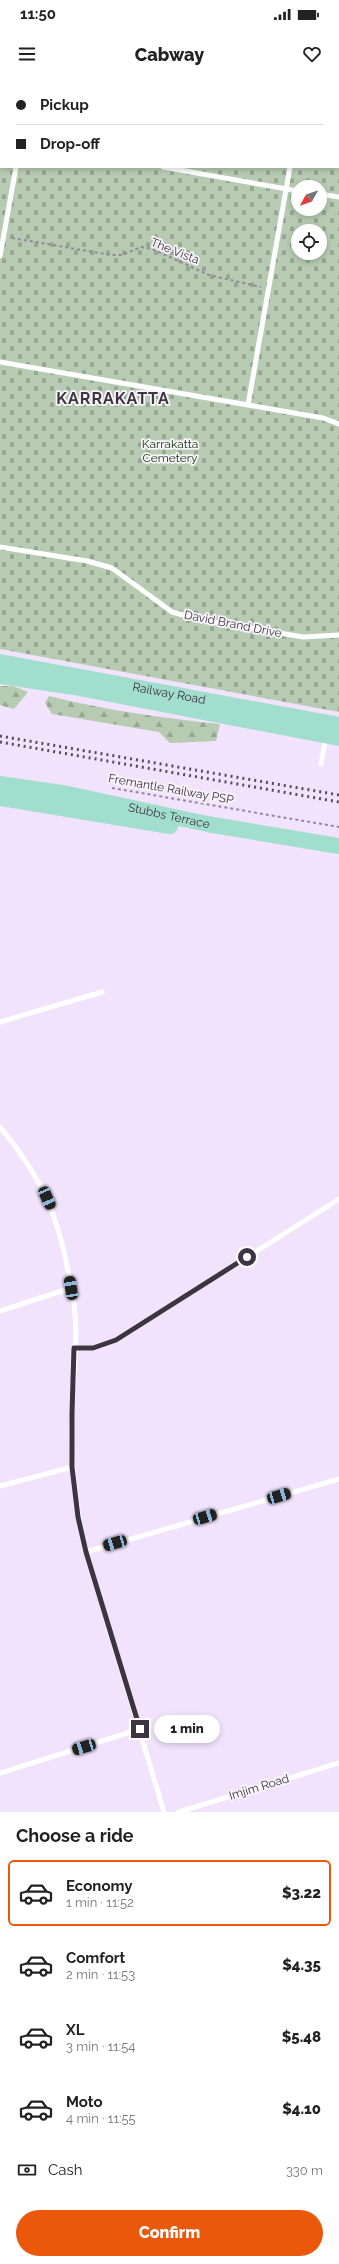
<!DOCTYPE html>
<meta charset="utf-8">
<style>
:root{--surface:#fff;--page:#f2f2f2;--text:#222;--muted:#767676;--line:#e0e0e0;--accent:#ea580c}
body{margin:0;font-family:Raleway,sans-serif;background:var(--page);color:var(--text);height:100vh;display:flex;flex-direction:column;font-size:15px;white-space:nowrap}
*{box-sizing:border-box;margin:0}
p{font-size:13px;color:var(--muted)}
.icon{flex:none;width:22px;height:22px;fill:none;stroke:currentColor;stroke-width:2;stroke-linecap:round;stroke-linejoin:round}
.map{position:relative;height:1732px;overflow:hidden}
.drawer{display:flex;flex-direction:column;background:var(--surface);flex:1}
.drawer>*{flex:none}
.top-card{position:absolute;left:0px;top:0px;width:339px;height:88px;box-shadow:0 2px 6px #0003;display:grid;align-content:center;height:88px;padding:0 16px;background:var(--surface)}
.needle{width:26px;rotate:230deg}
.controls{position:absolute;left:291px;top:100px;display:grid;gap:8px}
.controls a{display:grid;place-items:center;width:36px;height:36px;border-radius:50%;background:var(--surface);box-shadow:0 2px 6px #0003;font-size:20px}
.end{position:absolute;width:18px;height:18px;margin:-9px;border:5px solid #3c3440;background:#fff;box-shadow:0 0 0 2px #fff}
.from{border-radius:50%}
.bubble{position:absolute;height:28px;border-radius:14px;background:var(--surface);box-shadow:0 2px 6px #0003;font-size:13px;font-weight:800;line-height:28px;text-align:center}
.car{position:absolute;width:12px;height:24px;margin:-12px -6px;border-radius:5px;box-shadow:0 0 3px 1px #0007;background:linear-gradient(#222 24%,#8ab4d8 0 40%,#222 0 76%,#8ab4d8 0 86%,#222 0)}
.top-card b{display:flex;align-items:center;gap:14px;height:38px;font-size:15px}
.top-card b+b{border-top:1px solid var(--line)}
.top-card i{width:10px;height:10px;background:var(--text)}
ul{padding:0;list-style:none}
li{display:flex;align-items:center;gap:12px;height:66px;margin:0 8px 6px;padding:0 8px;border:2px solid transparent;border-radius:6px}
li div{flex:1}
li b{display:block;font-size:15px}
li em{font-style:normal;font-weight:800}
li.selected{border-color:var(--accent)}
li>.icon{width:36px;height:36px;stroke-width:1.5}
h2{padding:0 16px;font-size:18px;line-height:48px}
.pay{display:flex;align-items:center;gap:10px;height:44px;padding:0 16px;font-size:15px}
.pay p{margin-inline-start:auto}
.cta{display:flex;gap:8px;margin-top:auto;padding:8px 16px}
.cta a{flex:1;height:46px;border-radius:24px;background:var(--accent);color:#fff;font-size:16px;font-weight:800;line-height:46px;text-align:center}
.status{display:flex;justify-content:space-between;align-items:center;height:28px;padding:0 20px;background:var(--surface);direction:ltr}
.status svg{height:11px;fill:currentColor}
header{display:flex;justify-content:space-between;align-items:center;height:52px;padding:0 16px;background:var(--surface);font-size:18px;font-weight:800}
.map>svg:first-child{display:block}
.forest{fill:url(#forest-firs)}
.cemetery{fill:url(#cemetery-stones);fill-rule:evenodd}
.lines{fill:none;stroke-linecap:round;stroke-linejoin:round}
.path{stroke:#93889a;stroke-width:2;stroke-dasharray:3 3;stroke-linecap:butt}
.lane{stroke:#fff;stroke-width:5}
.primary{stroke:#a2decd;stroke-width:16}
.rail{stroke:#554c5a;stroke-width:3;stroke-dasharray:2 4;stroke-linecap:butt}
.route{stroke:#3c3440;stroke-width:5}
.labels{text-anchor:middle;stroke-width:3.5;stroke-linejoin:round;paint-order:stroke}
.street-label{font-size:12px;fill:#3c3440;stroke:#f9f5fb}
.park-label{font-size:12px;fill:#113208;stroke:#f9f5fb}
.district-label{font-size:16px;font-weight:bold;letter-spacing:1px;fill:#3c3440;stroke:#f9f5fb}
</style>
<div class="status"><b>11:50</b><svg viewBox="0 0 49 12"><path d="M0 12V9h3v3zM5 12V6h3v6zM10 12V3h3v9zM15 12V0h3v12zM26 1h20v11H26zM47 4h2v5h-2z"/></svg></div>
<header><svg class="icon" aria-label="menu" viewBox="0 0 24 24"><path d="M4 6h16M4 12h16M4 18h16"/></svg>Cabway<svg class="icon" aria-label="heart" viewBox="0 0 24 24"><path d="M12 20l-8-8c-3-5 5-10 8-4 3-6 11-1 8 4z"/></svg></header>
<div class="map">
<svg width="339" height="1732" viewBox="0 0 339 1732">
<defs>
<pattern id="forest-firs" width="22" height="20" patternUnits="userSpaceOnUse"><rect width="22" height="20" fill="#b7cbb2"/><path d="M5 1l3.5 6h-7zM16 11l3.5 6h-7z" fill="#96a692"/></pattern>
<pattern id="cemetery-stones" width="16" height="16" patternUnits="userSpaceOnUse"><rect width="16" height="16" fill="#b7cbb2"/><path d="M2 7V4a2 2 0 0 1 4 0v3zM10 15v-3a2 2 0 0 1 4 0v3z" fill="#96a692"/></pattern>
</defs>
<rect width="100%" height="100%" fill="#f2e3fc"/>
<path class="forest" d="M0,606h13l15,6 -14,17 -14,-4z
M49,616c56,14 113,22 171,28l-4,17 -46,2 -11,-11 -107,-18 -7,-11z"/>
<path class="cemetery" d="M0,0h339v632l-339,-63zM1,1h337v86h-337zM298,107h22v22h-22zM298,151h22v22h-22z"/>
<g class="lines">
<path class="path" d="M12,158l99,17h11l19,-8 11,2 57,26 52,12
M112,708l227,39"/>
<path class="lane" d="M30,1l1,-1
M306,1v-1
M0,58h1
M163,87l135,24
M320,114l19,3
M0,176l16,-89
M0,282l323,56 16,6
M248,325l42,-238
M0,467l87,14 25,7 60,44 29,8 102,17 36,-2
M321,684l5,-27
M0,942l102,-30
M0,1047c42,50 59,90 70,154 2,11 5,22 5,33 3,32 -2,65 -3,97 -2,47 3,94 14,141l78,260
M0,1231l71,-23
M74,1268h19l23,-8 223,-141
M0,1406l72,-19
M86,1472l253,-73
M0,1693l140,-44
M179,1732l160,-49"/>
<g class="primary">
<path id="s1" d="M0,582l339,63"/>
<path d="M0,596l74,11 265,51"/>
<path id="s2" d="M0,704l68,10 139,30 132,22"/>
<path d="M0,718l170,28"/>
</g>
<path class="rail" d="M0,656l339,59
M0,662l339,60"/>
</g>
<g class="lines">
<path class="route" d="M140,1649l-54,-177 -8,-35 -6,-50v-54l2,-65h19l23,-8 131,-83"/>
</g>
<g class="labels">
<g class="street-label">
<text transform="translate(175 171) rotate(22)" y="4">The Vista</text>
<text transform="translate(233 544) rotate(11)" y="4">David Brand Drive</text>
<text dy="4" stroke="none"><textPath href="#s1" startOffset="172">Railway Road</textPath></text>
<text transform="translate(171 709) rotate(10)" y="4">Fremantle Railway PSP</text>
<text dy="4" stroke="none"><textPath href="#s2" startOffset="172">Stubbs Terrace</textPath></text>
<text transform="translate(259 1707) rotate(-17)" y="4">Imjim Road</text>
</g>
<g class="park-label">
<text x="170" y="368">Karrakatta<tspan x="170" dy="14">Cemetery</tspan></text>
</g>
<g class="district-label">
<text x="113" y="324">KARRAKATTA</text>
</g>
</g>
</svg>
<div class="controls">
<a><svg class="needle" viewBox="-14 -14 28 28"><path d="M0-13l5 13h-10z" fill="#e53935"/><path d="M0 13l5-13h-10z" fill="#767676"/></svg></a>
<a><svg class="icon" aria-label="locate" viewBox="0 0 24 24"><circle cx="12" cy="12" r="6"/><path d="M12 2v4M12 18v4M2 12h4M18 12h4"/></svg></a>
</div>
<i class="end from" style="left:247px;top:1177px"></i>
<i class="end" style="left:140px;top:1649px"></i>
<div class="bubble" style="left:154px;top:1635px;width:66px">1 min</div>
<i class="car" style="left:47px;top:1118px;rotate:156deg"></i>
<i class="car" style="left:71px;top:1208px;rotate:351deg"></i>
<i class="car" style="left:279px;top:1416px;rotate:74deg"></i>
<i class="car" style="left:205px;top:1437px;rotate:74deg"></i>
<i class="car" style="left:115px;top:1463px;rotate:254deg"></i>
<i class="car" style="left:84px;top:1667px;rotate:253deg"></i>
<div class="top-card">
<b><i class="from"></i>Pickup</b>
<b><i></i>Drop-off</b>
</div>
</div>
<section class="drawer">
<h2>Choose a ride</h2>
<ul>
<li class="selected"><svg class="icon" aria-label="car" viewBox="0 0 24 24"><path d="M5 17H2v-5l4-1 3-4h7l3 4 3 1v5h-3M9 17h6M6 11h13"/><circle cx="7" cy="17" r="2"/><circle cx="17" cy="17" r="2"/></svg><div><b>Economy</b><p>1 min · 11:52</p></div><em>$3.22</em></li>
<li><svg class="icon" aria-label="car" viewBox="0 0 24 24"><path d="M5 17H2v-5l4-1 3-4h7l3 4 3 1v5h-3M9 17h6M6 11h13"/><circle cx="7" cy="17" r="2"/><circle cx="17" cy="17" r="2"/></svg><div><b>Comfort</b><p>2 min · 11:53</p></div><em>$4.35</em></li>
<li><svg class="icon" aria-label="car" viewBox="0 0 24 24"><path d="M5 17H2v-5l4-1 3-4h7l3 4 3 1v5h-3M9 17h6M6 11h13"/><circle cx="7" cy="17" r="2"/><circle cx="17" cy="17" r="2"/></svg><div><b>XL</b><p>3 min · 11:54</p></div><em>$5.48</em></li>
<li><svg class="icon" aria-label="car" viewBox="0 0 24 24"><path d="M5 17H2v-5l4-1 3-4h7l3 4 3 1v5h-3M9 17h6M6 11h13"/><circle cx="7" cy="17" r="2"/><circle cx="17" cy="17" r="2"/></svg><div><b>Moto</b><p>4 min · 11:55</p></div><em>$4.10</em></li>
</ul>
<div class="pay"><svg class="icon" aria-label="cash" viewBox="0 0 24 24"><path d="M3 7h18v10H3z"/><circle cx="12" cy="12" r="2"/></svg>Cash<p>330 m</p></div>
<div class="cta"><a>Confirm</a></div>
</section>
